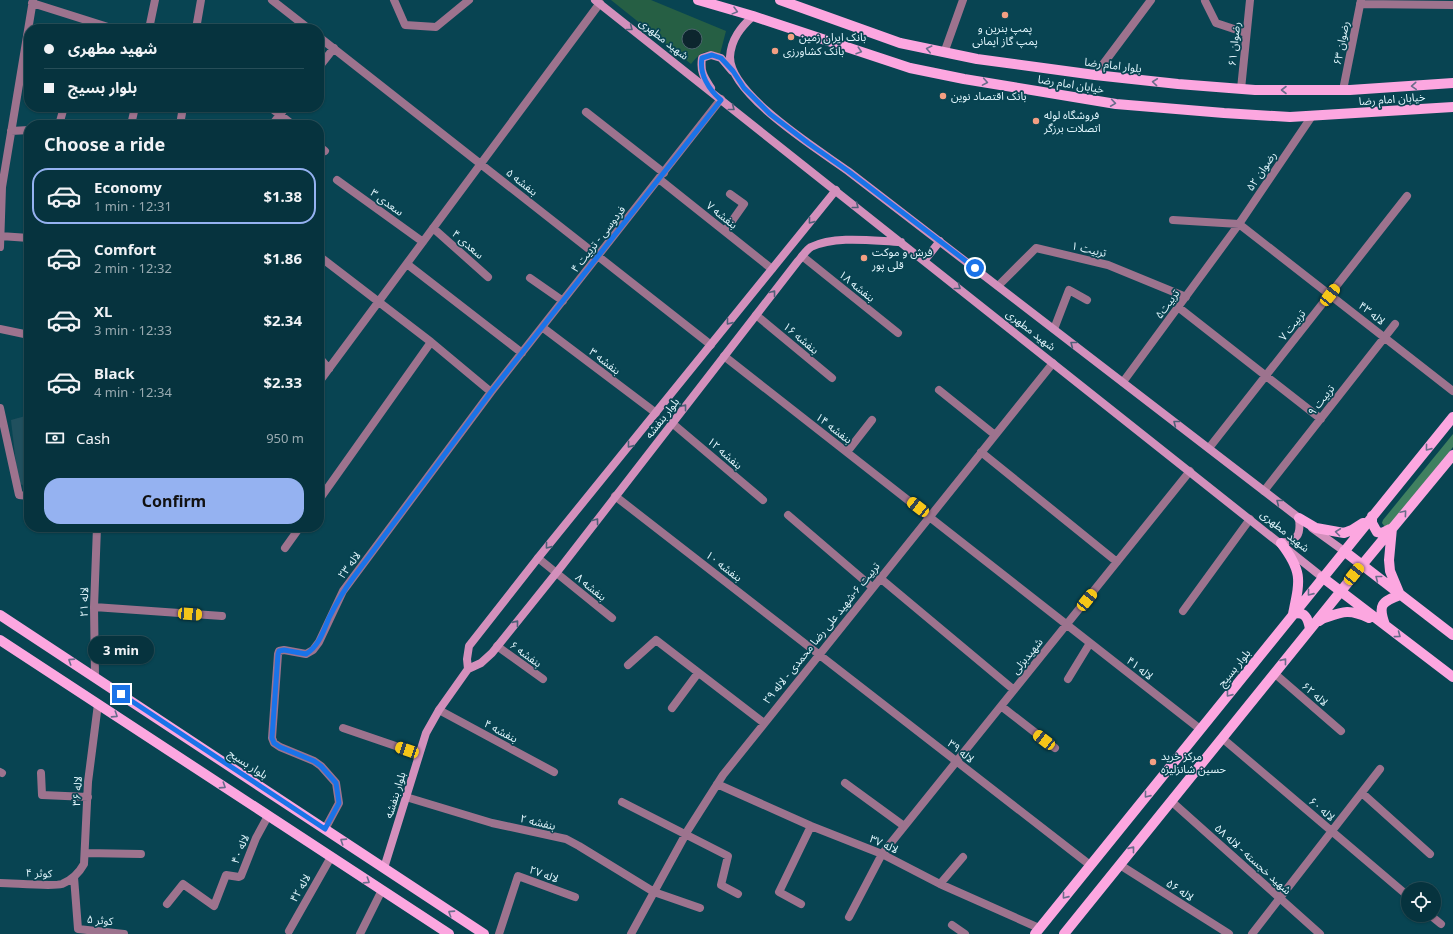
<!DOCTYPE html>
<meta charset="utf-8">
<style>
:root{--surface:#06333e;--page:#143f49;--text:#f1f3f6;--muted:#98aab0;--line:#274e58;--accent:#95b2f1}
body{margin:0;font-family:"Noto Sans","Noto Sans Arabic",sans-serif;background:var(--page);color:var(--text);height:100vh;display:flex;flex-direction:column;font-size:15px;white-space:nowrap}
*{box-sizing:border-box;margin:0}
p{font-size:13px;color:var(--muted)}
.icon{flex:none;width:22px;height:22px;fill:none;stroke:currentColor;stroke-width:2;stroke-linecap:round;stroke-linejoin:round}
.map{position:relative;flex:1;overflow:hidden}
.sheet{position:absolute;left:24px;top:120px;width:300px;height:412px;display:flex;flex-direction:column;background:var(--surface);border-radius:16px;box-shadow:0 1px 3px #0004,0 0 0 1px var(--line)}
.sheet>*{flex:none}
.hud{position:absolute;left:24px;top:24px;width:300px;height:88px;border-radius:16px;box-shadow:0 1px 3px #0004,0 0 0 1px var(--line);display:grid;align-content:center;height:88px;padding:0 20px;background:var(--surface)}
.controls{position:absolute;left:1401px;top:882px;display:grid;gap:8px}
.controls a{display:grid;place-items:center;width:40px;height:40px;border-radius:50%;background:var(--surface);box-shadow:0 1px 3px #0004,0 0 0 1px var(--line);font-size:20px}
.end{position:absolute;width:18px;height:18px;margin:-9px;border:5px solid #1a73e8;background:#fff;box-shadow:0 0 0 2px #fff}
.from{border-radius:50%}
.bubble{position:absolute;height:28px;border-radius:14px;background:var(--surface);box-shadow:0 1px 3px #0004,0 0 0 1px var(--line);font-size:13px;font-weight:700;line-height:28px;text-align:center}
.car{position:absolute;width:12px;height:24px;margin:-12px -6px;border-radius:5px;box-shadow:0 0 3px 1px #0007;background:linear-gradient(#f5c518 24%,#345 0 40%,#f5c518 0 76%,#345 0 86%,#f5c518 0)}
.hud b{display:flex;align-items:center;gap:14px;height:38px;font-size:15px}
.hud b+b{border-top:1px solid var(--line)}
.hud i{width:10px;height:10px;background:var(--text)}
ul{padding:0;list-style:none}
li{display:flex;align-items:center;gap:12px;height:56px;margin:0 8px 6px;padding:0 12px;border:2px solid transparent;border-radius:16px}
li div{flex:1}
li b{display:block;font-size:15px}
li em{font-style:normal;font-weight:700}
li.current{border-color:var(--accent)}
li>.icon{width:36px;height:36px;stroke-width:1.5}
h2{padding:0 20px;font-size:18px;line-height:48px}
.pay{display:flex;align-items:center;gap:10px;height:44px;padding:0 20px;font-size:15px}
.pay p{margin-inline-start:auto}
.action{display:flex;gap:8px;margin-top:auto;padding:8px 20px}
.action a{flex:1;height:46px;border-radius:16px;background:var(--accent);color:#111;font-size:16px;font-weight:700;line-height:46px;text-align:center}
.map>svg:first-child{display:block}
.built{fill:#20505e}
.green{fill:#265f44}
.forest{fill:#408060}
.water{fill:#0d262e;stroke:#4c646c}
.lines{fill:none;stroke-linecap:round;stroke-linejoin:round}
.minor{stroke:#9d738e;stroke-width:8}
.tertiary{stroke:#9d738e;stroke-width:8}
.secondary{stroke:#d390bc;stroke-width:8}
.primary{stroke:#fca7e0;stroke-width:10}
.oneway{stroke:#6a6c8b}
.oneway2{stroke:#4f5f77}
.route{stroke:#1a73e8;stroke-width:5}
.poi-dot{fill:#f39f82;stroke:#084452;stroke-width:1.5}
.labels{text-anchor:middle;stroke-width:3.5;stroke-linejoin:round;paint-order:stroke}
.poi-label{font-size:11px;fill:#e0f5fc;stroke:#084452;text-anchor:start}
.street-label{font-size:11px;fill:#e0f5fc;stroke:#084452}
</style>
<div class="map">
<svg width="1453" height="934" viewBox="0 0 1453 934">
<rect width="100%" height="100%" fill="#084452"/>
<path class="built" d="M29,415v75l-11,-8 -7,-62z"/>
<path class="green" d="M611,0h40l75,31 -6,23c-15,-6 -20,-1 -29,10z"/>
<path class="forest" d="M1453,434v13l-63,78 -5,2 -3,-4 1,-3z"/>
<path class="water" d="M682 39a10 10 0 1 1 20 0a10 10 0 1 1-20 0Z"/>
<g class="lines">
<path class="minor" d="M272,0l37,29
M394,0l11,25 31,2 33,-27
M1205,1l11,22 30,10
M32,3l76,24
M1360,4l93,1
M149,29l6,-29
M196,29l5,-29
M319,37l392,308
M944,53l19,-53
M319,67l15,-19
M1095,75l56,-75
M1241,89l9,-89
M1343,90l18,-90
M270,107l23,18
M586,112l78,61
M59,125l5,-18
M131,125l4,-18
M180,125l3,-18
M272,125l14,-18
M11,131l18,-1
M319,146l6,5
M659,179l113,90
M337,180l86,62
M1173,220l66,4 214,167
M433,228l55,49
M725,231l19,-27 -14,-10
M0,236l29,2
M0,247l2,-60 31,-187
M319,256l112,86 60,50
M802,256l96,77
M407,264l115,89
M530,278l33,23
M998,286l38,-38 72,17 78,32
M1178,307l143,112
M756,315l76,63
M542,327l114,86
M0,329l29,6
M1054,329l15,-39 18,10
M724,356l476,373
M319,357l10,12
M319,382l281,-379
M1123,382l116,-158 73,-108
M939,390l56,45
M0,408l19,87 10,1
M672,423l91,77
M1209,448l198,-252
M847,452l25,-32
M981,452l136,110
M1264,491l131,-167
M615,496l475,369
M319,500l112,-158
M788,515l84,72
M285,548l15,-21
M538,558l74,60
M880,578l134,112
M94,607l128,9
M1183,611l67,-92
M497,646l46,33
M628,665l28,-25 108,83
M1274,673l67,58
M95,677l-1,-70 3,-80
M1068,679l22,-36
M1001,706l54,42
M672,708l26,-35
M439,710l115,62
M343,728l76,26
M1222,738l186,158
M0,772l2,1
M41,773l1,22 46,2
M845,783l59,43
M717,784l94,42 71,28 58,30 99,44
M1362,793l68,61
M406,797l86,26 74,16 13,7 75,46 46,16
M622,802l106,54 -7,29 17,9
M325,829l14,-26 -3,-20 -15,-17 -7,-5 -34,-14 -6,-4 -2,-5 6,-84 1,-3 5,-1 22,4 7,-4 6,-8 24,-51 148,-199 230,-293
M85,853l56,1
M1120,865l109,69
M74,877l4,52 46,5
M0,883c13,0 52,4 62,1 10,-4 17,-11 22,-20l4,-82 10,-78
M940,884l23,-27
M167,904l16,-20 31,22 12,-31 13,2 2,-1 15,-38 12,-22
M801,904l-22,-12 32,-66
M1430,915l11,9
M849,917l33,-63 308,-383
M952,925l13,9
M289,931l42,-74
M360,934l22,-44
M499,934l19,-58 57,21
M631,934l57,-104 35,-55 330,-412
M1252,934l128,-165"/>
<path class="tertiary" d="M1171,801l149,133"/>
<path class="secondary" d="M595,0l727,577
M753,16c-12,11 -22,23 -23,41 0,38 89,93 118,114l455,350
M711,88c-7,-11 -11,-16 -9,-30l9,-3 10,3 11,13
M924,261l16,-20
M1312,528l32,23
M1281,543c17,-3 20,-8 18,-25
M468,669l-1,-10 2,-13 69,-88 298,-368
M384,868l42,-135 13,-23 29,-41 13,-6 11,-10 69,-86 237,-306c4,-4 8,-11 13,-14 25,-12 63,-6 90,-5"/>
<path class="primary" d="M698,0l55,16 157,52 54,11 152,25 108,9 66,4 163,-10
M780,0l120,43 77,16 118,16 83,9 77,6h95l103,-7
M1372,516v7l5,9 5,1 8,-4
M1299,518l17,10 28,5 8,-3 11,-7
M1281,543c22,29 19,37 12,71 12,-3 15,4 17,15
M1344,551l109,84
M1322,577l131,100
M0,615l484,319
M1319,621l3,-2c20,-7 26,-11 47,-1
M1385,625c-7,-20 -4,-23 15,-30l-10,-24 -1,-11 3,-32
M0,640l449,294
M1035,934l418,-517
M1064,934l298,-369 91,-110"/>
</g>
<defs><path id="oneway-chevron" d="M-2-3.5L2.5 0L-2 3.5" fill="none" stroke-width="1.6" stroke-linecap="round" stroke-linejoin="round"/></defs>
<g class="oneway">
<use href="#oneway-chevron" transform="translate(735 11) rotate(15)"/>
<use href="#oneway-chevron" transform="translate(929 49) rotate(-167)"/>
<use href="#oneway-chevron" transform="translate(859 51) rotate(18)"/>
<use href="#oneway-chevron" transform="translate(985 82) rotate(10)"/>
<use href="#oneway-chevron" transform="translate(1155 82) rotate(-174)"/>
<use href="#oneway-chevron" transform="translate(1414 86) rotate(176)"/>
<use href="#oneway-chevron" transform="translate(1284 90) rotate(180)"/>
<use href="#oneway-chevron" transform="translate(1113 103) rotate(8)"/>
<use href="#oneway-chevron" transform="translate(1428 448) rotate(129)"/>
<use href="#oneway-chevron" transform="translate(1404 513) rotate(-50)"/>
<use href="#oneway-chevron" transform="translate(1338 532) rotate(-173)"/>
<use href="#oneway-chevron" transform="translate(1378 578) rotate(-142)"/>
<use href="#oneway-chevron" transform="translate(1310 593) rotate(129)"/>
<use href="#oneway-chevron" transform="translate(1398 635) rotate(37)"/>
<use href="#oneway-chevron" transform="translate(71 661) rotate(-147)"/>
<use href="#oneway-chevron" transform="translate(1284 661) rotate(-51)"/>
<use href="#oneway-chevron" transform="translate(1229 694) rotate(129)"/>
<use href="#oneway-chevron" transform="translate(115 715) rotate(33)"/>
<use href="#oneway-chevron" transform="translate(223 786) rotate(33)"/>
<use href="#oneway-chevron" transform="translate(1147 795) rotate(129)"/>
<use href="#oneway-chevron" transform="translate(343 841) rotate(-147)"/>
<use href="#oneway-chevron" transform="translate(1132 849) rotate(-51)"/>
<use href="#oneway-chevron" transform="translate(367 881) rotate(33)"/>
<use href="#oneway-chevron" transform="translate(1065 896) rotate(129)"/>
<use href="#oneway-chevron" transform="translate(451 913) rotate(-147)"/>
</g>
<g class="oneway2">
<use href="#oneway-chevron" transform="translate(630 28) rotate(38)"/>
<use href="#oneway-chevron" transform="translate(732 108) rotate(38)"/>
<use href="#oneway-chevron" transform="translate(856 206) rotate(38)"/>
<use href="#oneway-chevron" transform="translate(811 221) rotate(129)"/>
<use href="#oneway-chevron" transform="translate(958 287) rotate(38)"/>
<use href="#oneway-chevron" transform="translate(773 293) rotate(-52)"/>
<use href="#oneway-chevron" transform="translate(729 322) rotate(129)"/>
<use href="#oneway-chevron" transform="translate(1073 344) rotate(-142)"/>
<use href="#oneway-chevron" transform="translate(684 407) rotate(-52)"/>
<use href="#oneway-chevron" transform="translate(1176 423) rotate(-142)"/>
<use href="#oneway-chevron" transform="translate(630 445) rotate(129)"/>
<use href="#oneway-chevron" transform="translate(1279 502) rotate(-142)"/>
<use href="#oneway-chevron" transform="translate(596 521) rotate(-53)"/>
<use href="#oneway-chevron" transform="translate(548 546) rotate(129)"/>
<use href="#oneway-chevron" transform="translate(516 623) rotate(-51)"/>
</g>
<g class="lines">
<path class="route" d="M121,694l204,135 14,-26 -3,-20 -15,-17 -7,-5 -34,-14 -6,-4 -2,-5 6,-84 1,-3 5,-1 22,4c13,-8 17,-22 23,-36 7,-14 14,-27 24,-40l138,-186 230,-292c-12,-10 -22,-26 -19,-42l10,-3 9,3 12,13 11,17 26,26 38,29 40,28 127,97"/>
</g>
<g class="poi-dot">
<circle cx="1005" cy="15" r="4"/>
<circle cx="791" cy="37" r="4"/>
<circle cx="775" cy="51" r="4"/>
<circle cx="943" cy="96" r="4"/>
<circle cx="1036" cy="121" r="4"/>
<circle cx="864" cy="258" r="4"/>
<circle cx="1153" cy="762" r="4"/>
</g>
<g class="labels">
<g class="poi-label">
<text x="1005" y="32" text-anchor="middle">پمپ بنرین و<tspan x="1005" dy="13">پمپ گاز ایمانی</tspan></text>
<text x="799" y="41">بانک ایران زمین</text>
<text x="783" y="55">بانک کشاورزی</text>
<text x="951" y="100">بانک اقتصاد نوین</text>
<text x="1044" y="119">فروشگاه لوله<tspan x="1044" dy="13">اتصلات برزگر</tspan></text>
<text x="872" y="256">فرش و موکت<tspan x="872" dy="13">قلی پور</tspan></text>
<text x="1161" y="760">مرکز خرید<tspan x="1161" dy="13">حسین شانزلیزه</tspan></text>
</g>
<g class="street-label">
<text transform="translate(664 39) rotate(38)" y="4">شهید مطهری</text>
<text transform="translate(1341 43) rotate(-79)" y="4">رضوان ۶۳</text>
<text transform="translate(1234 44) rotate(-84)" y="4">رضوان ۶۱</text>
<text transform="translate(1113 65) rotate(7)" y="4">بلوار امام رضا</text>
<text transform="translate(1071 84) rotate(9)" y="4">خیابان امام رضا</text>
<text transform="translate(1392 99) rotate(-4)" y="4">خیابان امام رضا</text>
<text transform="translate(1261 171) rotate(-56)" y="4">رضوان ۵۲</text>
<text transform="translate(522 182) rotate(38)" y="4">بنفشه ۵</text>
<text transform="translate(387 202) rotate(36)" y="4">سعدی ۳</text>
<text transform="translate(722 215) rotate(39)" y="4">بنفشه ۷</text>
<text transform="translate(598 239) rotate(-52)" y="4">فردوسی - تربیت ۴</text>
<text transform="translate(468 244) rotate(41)" y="4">سعدی ۴</text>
<text transform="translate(1089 249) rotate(13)" y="4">تربیت ۱</text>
<text transform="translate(857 286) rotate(39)" y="4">بنفشه ۱۸</text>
<text transform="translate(1167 304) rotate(-54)" y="4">تربیت۵</text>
<text transform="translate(1372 313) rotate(38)" y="4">لاله ۴۳</text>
<text transform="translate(1292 325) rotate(-52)" y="4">تربیت ۷</text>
<text transform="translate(1031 330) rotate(38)" y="4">شهید مطهری</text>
<text transform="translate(801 338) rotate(40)" y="4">بنفشه ۱۶</text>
<text transform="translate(605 361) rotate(37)" y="4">بنفشه ۳</text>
<text transform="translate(1321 400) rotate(-52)" y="4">تربیت ۹</text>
<text transform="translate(662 418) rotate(-52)" y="4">بلوار بنفشه</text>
<text transform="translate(834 428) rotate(38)" y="4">بنفشه ۱۴</text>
<text transform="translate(725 453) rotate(41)" y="4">بنفشه ۱۲</text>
<text transform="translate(1285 531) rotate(39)" y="4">شهید مطهری</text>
<text transform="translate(349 565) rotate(-53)" y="4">لاله ۲۳</text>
<text transform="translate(724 566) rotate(38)" y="4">بنفشه ۱۰</text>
<text transform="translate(591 587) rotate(39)" y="4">بنفشه ۸</text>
<text transform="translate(84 602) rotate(-89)" y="4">لاله ۲۱</text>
<text transform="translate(821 633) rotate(-51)" y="4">تربیت ۶-شهید علی رضا محمدی - لاله ۲۹</text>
<text transform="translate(526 654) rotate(36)" y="4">بنفشه ۶</text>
<text transform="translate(1027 656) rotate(-51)" y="4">شهیدبزلی</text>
<text transform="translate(1140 668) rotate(38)" y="4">لاله ۴۱</text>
<text transform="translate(1234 668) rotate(-51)" y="4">بلوار بسیج</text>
<text transform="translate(1315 694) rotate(41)" y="4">لاله ۶۲</text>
<text transform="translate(501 731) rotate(28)" y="4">بنفشه ۴</text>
<text transform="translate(961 751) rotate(38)" y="4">لاله ۳۹</text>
<text transform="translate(248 764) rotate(33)" y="4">بلوار بسیج</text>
<text transform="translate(77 791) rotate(-86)" y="4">لاله ۳۶</text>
<text transform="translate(395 795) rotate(-73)" y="4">بلوار بنفشه</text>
<text transform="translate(1322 809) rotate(40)" y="4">لاله ۶۰</text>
<text transform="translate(538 822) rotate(13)" y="4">بنفشه ۲</text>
<text transform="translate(884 844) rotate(24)" y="4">لاله ۳۷</text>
<text transform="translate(240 849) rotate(-68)" y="4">لاله ۴۰</text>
<text transform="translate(1253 859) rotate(42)" y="4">شهید خجسته - لاله ۵۸</text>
<text transform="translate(39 873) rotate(2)" y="4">کوثر ۴</text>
<text transform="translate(544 874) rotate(20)" y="4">لاله ۲۷</text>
<text transform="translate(300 888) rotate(-60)" y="4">لاله ۴۲</text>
<text transform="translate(1180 890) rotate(33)" y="4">لاله ۵۶</text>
<text transform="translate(100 920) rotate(5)" y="4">کوثر ۵</text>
</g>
</g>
</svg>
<div class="controls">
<a><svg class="icon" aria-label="locate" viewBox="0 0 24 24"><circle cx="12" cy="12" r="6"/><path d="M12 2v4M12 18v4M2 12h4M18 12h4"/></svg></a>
</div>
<i class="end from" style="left:975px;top:268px"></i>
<i class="end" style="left:121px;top:694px"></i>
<div class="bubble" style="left:88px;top:636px;width:66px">3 min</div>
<i class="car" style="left:1330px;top:295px;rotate:38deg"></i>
<i class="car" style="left:918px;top:507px;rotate:308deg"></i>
<i class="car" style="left:1354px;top:574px;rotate:39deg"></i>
<i class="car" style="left:1087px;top:600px;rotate:39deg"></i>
<i class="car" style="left:190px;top:614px;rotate:94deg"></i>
<i class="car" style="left:1044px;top:740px;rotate:308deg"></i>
<i class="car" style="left:407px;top:750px;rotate:289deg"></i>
<div class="hud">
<b><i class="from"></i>شهید مطهری</b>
<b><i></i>بلوار بسیج</b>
</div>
<section class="sheet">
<h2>Choose a ride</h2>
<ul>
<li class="current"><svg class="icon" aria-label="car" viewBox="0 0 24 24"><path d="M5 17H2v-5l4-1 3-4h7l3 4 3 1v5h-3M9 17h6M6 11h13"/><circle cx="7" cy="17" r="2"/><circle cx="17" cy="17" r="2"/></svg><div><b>Economy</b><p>1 min · 12:31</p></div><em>$1.38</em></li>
<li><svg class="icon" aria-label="car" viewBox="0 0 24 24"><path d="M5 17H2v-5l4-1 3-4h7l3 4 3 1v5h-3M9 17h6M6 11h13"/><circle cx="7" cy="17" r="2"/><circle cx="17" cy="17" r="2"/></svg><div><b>Comfort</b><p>2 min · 12:32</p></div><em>$1.86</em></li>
<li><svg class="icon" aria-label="car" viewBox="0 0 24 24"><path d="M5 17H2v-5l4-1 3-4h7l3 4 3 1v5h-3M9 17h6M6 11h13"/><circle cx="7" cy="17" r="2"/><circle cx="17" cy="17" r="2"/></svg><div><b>XL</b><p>3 min · 12:33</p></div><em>$2.34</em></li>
<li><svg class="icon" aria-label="car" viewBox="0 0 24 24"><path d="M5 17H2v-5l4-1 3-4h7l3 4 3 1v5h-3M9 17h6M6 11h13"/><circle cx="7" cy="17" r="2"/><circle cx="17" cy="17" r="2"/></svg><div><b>Black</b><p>4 min · 12:34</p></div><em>$2.33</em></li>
</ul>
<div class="pay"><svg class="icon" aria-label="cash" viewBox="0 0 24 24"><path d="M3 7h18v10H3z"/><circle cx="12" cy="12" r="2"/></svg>Cash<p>950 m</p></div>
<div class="action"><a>Confirm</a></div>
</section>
</div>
